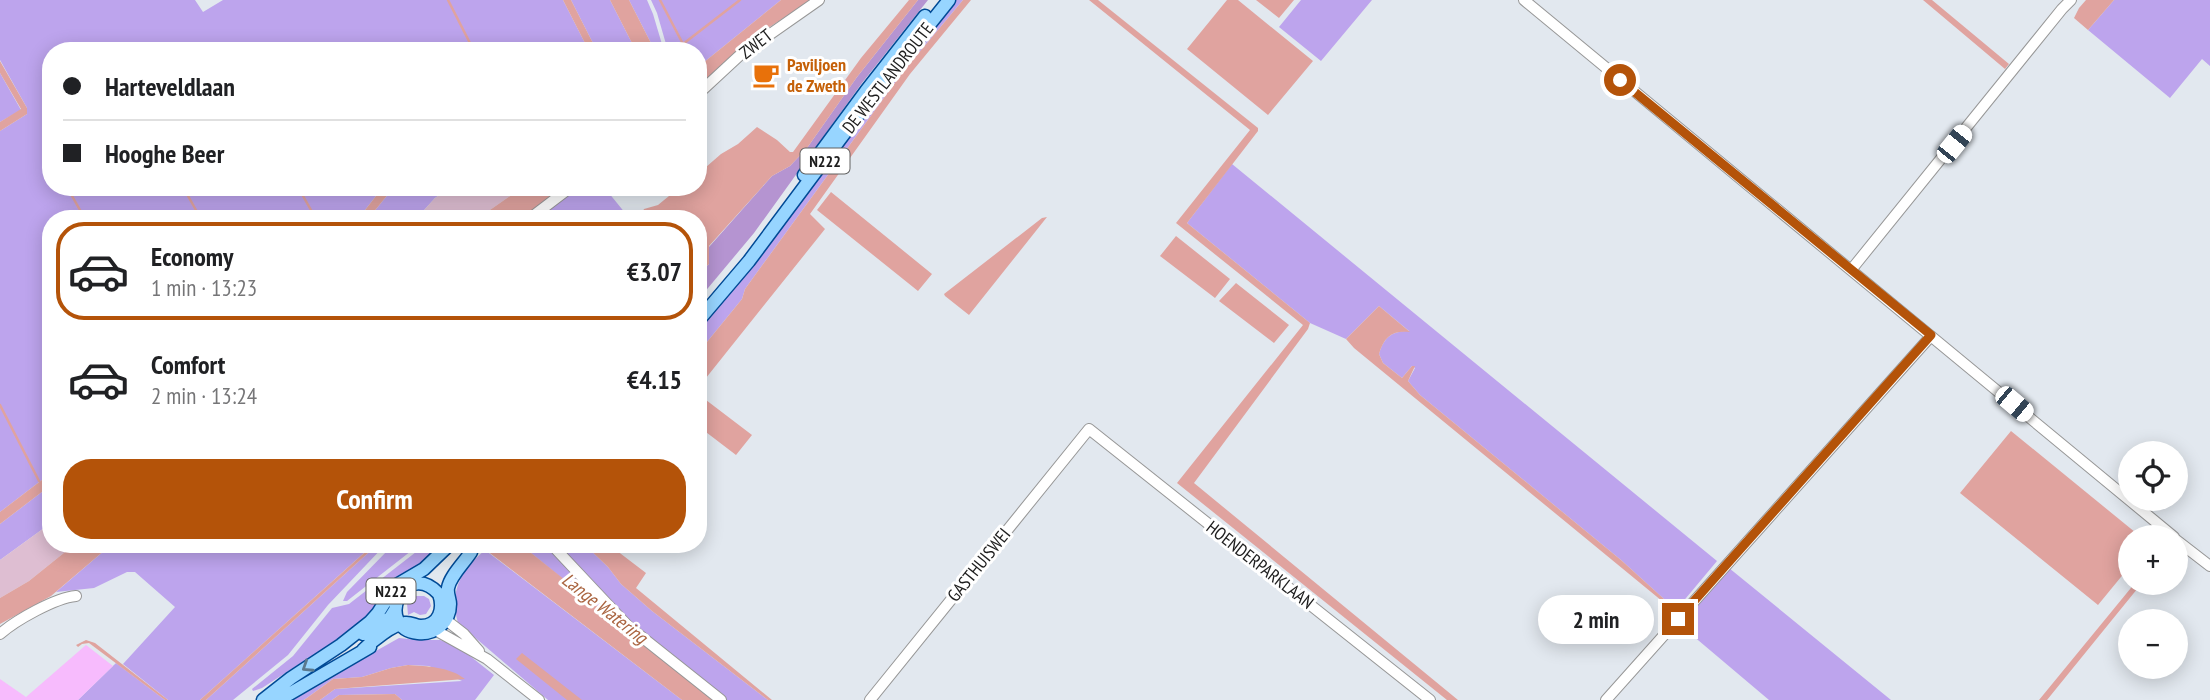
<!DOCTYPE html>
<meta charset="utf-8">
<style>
:root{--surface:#fff;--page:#f2f2f2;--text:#202124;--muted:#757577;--line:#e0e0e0;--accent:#b45309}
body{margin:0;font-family:"PT Sans Narrow",sans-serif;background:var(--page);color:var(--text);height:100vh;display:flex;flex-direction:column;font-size:26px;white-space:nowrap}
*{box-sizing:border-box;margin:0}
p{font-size:23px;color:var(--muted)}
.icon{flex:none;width:38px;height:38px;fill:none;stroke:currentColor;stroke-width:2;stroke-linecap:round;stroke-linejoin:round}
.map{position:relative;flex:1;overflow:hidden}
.details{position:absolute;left:42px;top:210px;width:665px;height:343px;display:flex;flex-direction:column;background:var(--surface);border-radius:28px;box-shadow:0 4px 18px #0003}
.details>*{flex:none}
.hud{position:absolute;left:42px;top:42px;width:665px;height:154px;border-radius:28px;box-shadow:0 4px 18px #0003;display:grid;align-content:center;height:154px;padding:0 21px;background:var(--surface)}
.tools{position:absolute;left:2118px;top:441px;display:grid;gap:14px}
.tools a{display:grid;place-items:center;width:70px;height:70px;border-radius:50%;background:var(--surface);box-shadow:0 4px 18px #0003;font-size:35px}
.end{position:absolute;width:32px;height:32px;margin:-16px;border:9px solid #b45309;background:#fff;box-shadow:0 0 0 4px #fff}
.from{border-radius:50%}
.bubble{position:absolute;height:49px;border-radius:24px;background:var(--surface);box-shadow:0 4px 18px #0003;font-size:23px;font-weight:700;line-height:49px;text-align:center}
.car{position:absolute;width:21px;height:42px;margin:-21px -10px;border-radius:9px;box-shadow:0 0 5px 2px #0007;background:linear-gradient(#fff 24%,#345 0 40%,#fff 0 76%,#345 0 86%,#fff 0)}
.hud b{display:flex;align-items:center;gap:24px;height:66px;font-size:26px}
.hud b+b{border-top:2px solid var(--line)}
.hud i{width:18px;height:18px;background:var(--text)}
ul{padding:12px 0 0;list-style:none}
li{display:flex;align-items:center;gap:21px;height:98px;margin:0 14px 10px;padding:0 7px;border:4px solid transparent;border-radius:28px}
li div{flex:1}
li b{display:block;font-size:26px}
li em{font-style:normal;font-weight:700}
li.current{border-color:var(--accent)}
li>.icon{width:63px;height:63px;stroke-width:1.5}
.primary-button{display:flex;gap:14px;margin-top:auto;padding:14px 21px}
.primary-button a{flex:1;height:80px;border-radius:28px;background:var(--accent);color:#fff;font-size:28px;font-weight:700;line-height:80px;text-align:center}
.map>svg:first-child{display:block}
.grass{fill:#bda4ed}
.forest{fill:#b594d1}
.wetland{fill:#debed2}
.park{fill:#f7bbfd}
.water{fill:#e0a39f}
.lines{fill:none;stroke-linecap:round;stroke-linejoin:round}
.stream{stroke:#e0a39f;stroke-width:2.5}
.minor-casing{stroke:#979797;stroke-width:12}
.major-casing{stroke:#004a96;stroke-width:15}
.minor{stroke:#fff;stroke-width:10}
.major{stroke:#97d5ff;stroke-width:12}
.oneway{stroke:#5a798e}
.route{stroke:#b45309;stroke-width:9}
.labels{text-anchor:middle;stroke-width:6;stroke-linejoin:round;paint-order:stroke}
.shield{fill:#fff;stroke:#616161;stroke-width:2}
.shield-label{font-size:16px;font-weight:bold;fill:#1d1d1d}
.street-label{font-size:18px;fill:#1d1d1d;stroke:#fff}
.food-label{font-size:18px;font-weight:bold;fill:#c56008;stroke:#fff;text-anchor:start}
.water-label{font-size:19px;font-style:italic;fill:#aa6541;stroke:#fff}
</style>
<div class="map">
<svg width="2210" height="700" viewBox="0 0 2210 700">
<rect width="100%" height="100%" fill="#e2e8ef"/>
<path class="grass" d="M0,0h195l8,12 20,-12h340l26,51h-538v136h332l-25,32h-307v254l-51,39v-381l27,-17v-6l-27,-48z
M571,0h39l26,51h-39z
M629,0h18l6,14 11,37h-9z
M651,0h130l-83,67v-16h-30l-11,-38z
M955,0h8l-61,73 -157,216 -3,10 -44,54v-24l60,-70 52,-71z
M1301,0h71l-51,61 -42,-34z
M2114,0h96v66l-8,-7 -32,39 -82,-68z
M0,73l21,37 -21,12z
M1232,164l485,397 -41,49 -55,-50 -201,-165 -12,-14 7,-13 -3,-2 -10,12 -19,-15 -4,-9c5,-17 13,-23 30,-23l-30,-25 -33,33 -36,-16 -123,-100z
M394,187h57l-16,11 -19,21h-48z
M575,187h29l26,32h-96z
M51,485v38l-51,37v-36z
M112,544h262l-174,156h-32l-45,-36 52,-57 -40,-35h-8l-33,16 -38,4z
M378,544h8l-58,61 -40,50 -55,45h-27z
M405,544h15l-73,57h-4l4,-9 42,-43 9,-3 7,3z
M430,544h13l-80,79 -101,65 -9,3 -1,-2 41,-33 39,-48 17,-4 76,-59z
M520,544h27l70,79z
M564,544h20l24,23 13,17 31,27 116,89h-42l-97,-77 -69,-74z
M485,550l197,150h-134l-90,-77c-9,-33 3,-52 27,-73z
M1729,568l162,132h-122l-90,-76z
M416,596h8l5,3 2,7 -5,8 -6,1 -6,-3 -6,3 -1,-12z
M399,638l19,2h22l9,3 21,13 24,19 -19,25h-73l-7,-6 -56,1 -7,5h-12l15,-11 127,-8 -33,-15 -21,-1 -17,3 -29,9 -29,2 -29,21h-15z
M116,663l49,37h-87z"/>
<path class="forest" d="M918,0h10l-66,83 -108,150 -56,67v-26l11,-10v-17l63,-71 18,-10 17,-18 50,-71z"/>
<path class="wetland" d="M451,187h72l-46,32h-61l19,-21z
M51,523v21h24l-46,37 -29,17v-38z"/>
<path class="park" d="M86,645l27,21 -35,34h-78v-21l26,18z"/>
<path class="water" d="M563,0h8l26,51h-8z
M610,0h19l26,51h-19z
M781,0h30l-58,38 -55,48v-19z
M909,0h9l-61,77 -50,71 -17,18 -18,10 -63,70v18l-11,10v-55h-59l5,-10 14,-4 22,-18h18v-13l23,-20 17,-10 19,-17 20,13 13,12h3l68,-94z
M963,0h8l-61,74 -100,140 15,15 -127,159v-35l44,-54 3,-10 157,-216z
M1089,0h9l160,128v3l-71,92 123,100 -2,6 -114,154 264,217h-11l-270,-217 126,-158 -127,-102 74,-93z
M1227,0h11l75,61 -45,54 -81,-66z
M1256,0h38l-15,18z
M1923,0h9l77,64 -4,5z
M2086,0h28l-26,30 -14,-12 5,-10z
M0,61l27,47v6l-27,17v-9l21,-13 -21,-36z
M383,187h11l-26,32h-10z
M523,187h41l-44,32h-43z
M831,192l101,82 -14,17 -101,-81z
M1047,217l-78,98 -24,-19 -1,-2 98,-76z
M1176,236l54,43 -15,19 -55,-42z
M1236,283l53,42 -15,18 -55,-42z
M1379,306l31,26c-18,-2 -26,5 -31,22l4,9 19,15 10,-12h3l-7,15 12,14 201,165 43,39 -2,2 -308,-253 -8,-9z
M706,400l46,35 -16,20 -38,-29v-16z
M2011,431l130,106h-11v29l-32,39 -138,-112z
M51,473v12l-51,39v-12z
M75,544h37l-61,52 -51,28v-26l29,-17z
M378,544l-172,156h-6l173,-155z
M478,544h42l195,156h-33z
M584,544h24l38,29 -10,15 136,112h-4l-116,-89 -31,-27 -13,-17z
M2135,583h7l-95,117h-8z
M86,640l9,3 73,57h-3l-76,-57 -7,1 -4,3 -2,-2z
M522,653l60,47h-15l-51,-41z
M408,665c19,1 42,2 57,14l-130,10 -15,11h-16l29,-21 29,-2 29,-9z
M395,694l7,6h-70l7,-5z"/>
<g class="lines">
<path class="stream" d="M448,0l26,51
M660,0l23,44 57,-44
M67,187l18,32
M183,187l18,32
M298,187l18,32
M0,405l39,76"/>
<g class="minor-casing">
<path id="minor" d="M1524,0l650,537
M698,94l41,-38 80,-56
M529,219l42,-32
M1851,270l211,-261 9,-9
M2175,539l35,27
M551,544l77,82 93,74
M446,620l18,14 15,17
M435,630l52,29 52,41
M0,634c16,-14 55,-36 76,-38
M870,700l219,-271 341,271
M1606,700l325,-364"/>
</g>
<g class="major-casing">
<path id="major" d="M804,175l62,-84 59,-75
M698,321l51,-60 124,-166 76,-95
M363,634l27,-16 5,-8
M363,650c9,-9 30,-26 42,-27 6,-1 10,3 16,3 19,0 23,-18 18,-32 -35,-37 -66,34 -21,39 17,2 32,-11 32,-29 0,-5 -3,-10 -2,-16 2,-12 16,-25 23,-36
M263,700l28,-22 50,-33 29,-23 8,-9 17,-27 29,-17 26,-25
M279,700l91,-53"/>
</g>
<use href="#minor" class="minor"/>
<use href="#major" class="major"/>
</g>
<defs><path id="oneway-chevron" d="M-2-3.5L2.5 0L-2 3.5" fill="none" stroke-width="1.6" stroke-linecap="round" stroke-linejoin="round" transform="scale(1.75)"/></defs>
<use class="oneway" href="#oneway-chevron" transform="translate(307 667) rotate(147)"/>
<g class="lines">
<path class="route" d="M1620,80l311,255 -253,284"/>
</g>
<defs>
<g id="cafe-bare" transform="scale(2.1)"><path d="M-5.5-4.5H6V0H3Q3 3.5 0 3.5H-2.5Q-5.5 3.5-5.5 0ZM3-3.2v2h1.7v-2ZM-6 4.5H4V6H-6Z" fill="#e8710a" stroke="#fff" stroke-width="2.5" paint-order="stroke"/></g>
</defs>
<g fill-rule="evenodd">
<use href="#cafe-bare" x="766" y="75"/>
</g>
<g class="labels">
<g class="shield">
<rect x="800.5" y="148.5" width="49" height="25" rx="5"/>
<rect x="366.5" y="578.5" width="49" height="25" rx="5"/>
</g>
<g class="shield-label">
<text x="825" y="167">N222</text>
<text x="391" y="597">N222</text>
</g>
<g class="street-label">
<text transform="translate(756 44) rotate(-38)" y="6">ZWET</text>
<text transform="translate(888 78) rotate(-52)" y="6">DE WESTLANDROUTE</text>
<text transform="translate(979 565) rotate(-51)" y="6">GASTHUISWEI</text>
<text transform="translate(1260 565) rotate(38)" y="6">HOENDERPARKLAAN</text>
</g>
<g class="food-label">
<text x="787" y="71">Paviljoen<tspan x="787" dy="21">de Zweth</tspan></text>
</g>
<g class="water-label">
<text transform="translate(605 608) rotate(38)" y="7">Lange Watering</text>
</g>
</g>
</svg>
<div class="tools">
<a><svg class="icon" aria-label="locate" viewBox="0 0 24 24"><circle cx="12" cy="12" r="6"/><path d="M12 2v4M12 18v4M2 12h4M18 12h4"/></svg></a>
<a>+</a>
<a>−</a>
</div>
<i class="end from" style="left:1620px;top:80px"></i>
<i class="end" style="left:1678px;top:619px"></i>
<div class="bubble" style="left:1538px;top:595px;width:116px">2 min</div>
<i class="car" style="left:1954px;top:144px;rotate:39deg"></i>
<i class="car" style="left:2014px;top:404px;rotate:130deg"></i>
<div class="hud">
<b><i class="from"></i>Harteveldlaan</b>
<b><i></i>Hooghe Beer</b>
</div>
<section class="details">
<ul>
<li class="current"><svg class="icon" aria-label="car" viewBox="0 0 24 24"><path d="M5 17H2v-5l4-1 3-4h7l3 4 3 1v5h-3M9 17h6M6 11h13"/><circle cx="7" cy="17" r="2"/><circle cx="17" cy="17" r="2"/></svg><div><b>Economy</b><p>1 min · 13:23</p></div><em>€3.07</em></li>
<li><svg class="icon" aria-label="car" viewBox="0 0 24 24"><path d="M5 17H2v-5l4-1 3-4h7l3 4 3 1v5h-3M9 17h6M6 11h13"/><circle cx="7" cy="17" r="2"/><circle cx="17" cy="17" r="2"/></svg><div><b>Comfort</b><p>2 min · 13:24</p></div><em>€4.15</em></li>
</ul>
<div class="primary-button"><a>Confirm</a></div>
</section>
</div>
